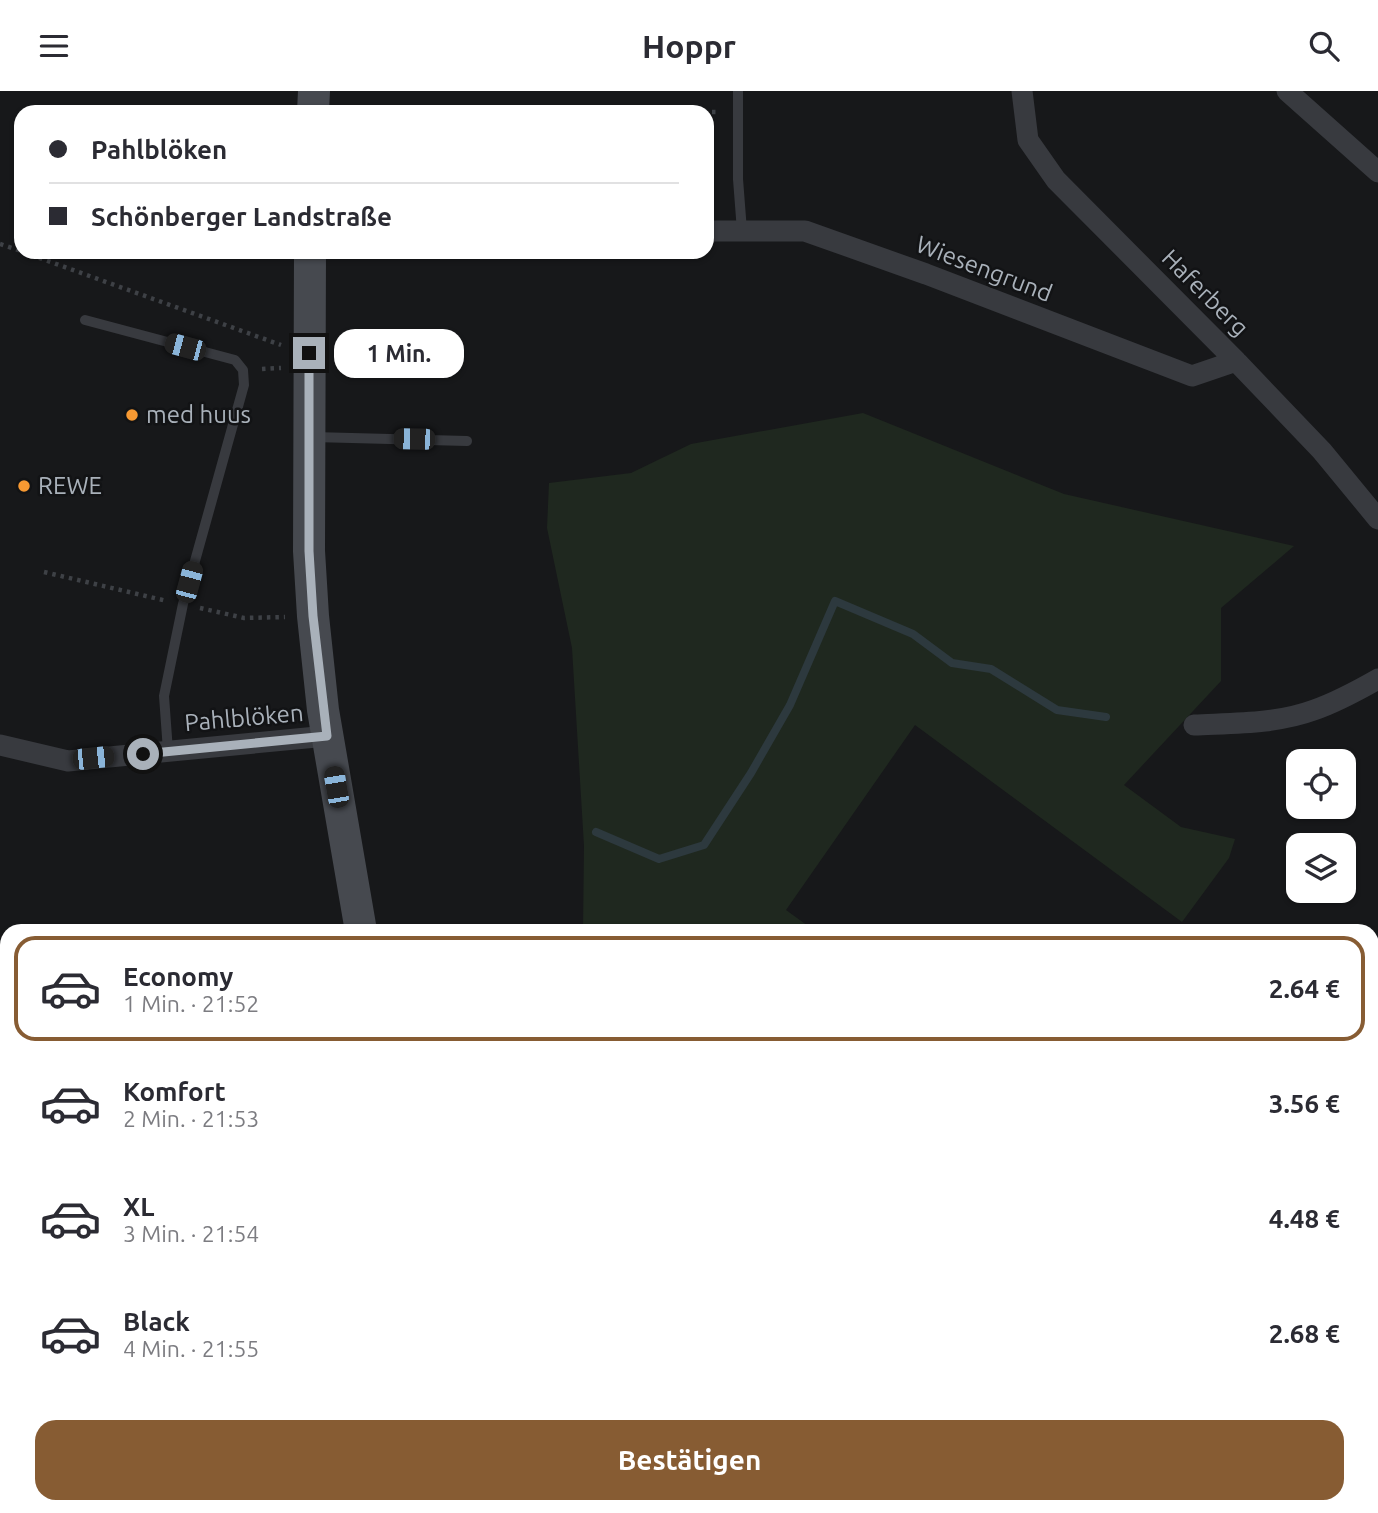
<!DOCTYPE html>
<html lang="de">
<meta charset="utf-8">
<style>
:root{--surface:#fff;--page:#f7f7f7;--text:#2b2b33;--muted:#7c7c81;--line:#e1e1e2;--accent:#875c33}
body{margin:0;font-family:Ubuntu,sans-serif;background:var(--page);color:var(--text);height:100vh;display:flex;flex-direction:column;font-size:26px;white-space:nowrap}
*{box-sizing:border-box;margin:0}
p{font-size:23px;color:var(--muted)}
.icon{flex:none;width:38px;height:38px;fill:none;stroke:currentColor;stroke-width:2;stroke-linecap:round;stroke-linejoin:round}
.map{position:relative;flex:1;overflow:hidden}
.side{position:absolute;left:0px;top:833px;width:1379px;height:590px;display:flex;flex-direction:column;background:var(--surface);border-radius:21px 21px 0 0;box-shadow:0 2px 5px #0004}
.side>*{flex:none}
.top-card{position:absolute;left:14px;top:14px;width:700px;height:154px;border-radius:21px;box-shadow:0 2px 5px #0004;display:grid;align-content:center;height:154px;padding:0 35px;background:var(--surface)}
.buttons{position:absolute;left:1286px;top:658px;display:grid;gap:14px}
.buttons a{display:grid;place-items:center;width:70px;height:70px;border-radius:14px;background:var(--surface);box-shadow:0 2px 5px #0004;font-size:35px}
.end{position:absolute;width:32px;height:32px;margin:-16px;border:9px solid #a9b1ba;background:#111;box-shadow:0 0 0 4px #111}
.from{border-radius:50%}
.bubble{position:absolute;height:49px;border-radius:21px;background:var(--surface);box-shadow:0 2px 5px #0004;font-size:23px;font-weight:700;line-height:49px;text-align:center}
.car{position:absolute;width:21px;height:42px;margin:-21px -10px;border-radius:9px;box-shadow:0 0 5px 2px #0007;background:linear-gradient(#222 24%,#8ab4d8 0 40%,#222 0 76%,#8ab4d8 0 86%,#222 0)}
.top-card b{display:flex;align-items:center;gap:24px;height:66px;font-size:26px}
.top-card b+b{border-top:2px solid var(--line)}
.top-card i{width:18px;height:18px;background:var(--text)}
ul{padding:12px 0 0;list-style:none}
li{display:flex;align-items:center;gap:21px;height:105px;margin:0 14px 10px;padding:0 21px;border:4px solid transparent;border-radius:21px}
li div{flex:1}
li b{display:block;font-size:26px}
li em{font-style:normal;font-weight:700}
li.on{border-color:var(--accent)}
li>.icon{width:63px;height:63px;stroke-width:1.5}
.button{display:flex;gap:14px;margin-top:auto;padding:14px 35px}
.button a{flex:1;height:80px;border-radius:21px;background:var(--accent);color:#fff;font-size:28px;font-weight:700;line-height:80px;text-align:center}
header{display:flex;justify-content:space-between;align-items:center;height:91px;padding:0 35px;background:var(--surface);font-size:32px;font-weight:700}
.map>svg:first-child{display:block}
.green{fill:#1f281f}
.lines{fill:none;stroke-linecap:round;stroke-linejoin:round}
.stream{stroke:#2d393e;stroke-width:8}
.path{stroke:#3e4146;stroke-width:4.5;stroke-dasharray:3.5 5;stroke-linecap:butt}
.service{stroke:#383a3f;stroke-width:10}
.minor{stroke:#383a3f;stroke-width:21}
.tertiary{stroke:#383a3f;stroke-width:26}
.secondary{stroke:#46494f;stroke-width:32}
.route{stroke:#a9b1ba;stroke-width:9}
.poi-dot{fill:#f79932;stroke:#121315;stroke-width:2.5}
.labels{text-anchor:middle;stroke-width:5;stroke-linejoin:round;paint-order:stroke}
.street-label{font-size:24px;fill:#a9b1ba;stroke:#121315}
.poi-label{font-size:24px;fill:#a9b1ba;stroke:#121315;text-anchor:start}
</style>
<header><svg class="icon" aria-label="menu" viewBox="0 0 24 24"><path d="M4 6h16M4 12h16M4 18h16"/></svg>Hoppr<svg class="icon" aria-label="search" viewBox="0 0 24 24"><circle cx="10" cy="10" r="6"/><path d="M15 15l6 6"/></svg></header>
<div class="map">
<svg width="1378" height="1422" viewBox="0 0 1378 1422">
<rect width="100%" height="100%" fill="#17181a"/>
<path class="green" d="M863,322l201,81 230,52 -73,62v73l-97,104 57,42 54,12 -6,19 -47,64 -267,-197 -129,185 29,21h-232l1,-85 -12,-198 -25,-120 2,-45 82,-10 60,-29z
M0,1065l7,2v349h201v6h-208z"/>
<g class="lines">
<path class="stream" d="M596,741l63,27 45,-14 47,-72 39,-68 45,-104 78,33 39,29 39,6 66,41 49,7"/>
<path class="path" d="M576,19l144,2
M0,153l21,7
M23,161l258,93
M262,278l19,-1
M44,481l123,29
M200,517l44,10 41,-1
M0,1165l7,2
M1372,1184l6,4
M0,1402l7,2
M1372,1405l6,-6
M54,1416l24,6
M1129,1416l8,6
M1272,1416l48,6
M1339,1416l7,6
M1349,1416v6
M199,1422v-6
M1171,1422l4,-6
M1353,1422l7,-6"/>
<path class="service" d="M738,0v88l4,52
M316,20l33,1
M85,229l150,40 8,10 1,15 -61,219 -19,92 4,55
M313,346l154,4
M1372,1221l6,-8
M1372,1347l6,-7"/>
<path class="minor" d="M1022,0l6,49 28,40 180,181 86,90 56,68
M1287,0l91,81
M707,140h98l121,43 266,102 44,-15
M1194,634c40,-2 82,-1 120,-15 23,-8 43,-19 64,-31
M0,654l68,16 259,-25"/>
<path class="tertiary" d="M1372,967l6,-7
M1029,1422l5,-6"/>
<path class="secondary" d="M313,21l1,-21
M310,161l-1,299 4,65 10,94 38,221
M443,1422v-6"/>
</g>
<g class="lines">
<path class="route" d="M143,663l184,-18 -14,-120 -4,-65v-198"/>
</g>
<g class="poi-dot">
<circle cx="132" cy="324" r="7"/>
<circle cx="24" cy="395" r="7"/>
</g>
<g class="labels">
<g class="street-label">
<text transform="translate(984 178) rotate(21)" y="8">Wiesengrund</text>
<text transform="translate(1205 202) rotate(45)" y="8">Haferberg</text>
<text transform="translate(244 627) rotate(-5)" y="8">Pahlblöken</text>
</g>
<g class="poi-label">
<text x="146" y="332">med huus</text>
<text x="38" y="403">REWE</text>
</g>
</g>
</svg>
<div class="buttons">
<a><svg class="icon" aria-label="locate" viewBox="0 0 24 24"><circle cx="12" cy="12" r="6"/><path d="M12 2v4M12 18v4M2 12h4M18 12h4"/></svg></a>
<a><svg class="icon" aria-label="layers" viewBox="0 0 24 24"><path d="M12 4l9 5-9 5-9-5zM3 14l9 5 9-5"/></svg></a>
</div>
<i class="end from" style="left:143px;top:663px"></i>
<i class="end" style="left:309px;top:262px"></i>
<div class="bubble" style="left:334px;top:238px;width:130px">1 Min.</div>
<i class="car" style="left:185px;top:256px;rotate:285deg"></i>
<i class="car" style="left:414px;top:348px;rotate:271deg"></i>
<i class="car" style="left:189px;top:491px;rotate:15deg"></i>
<i class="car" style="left:93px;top:667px;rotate:84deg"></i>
<i class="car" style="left:336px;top:696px;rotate:350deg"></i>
<div class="top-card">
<b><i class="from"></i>Pahlblöken</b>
<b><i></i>Schönberger Landstraße</b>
</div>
<section class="side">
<ul>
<li class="on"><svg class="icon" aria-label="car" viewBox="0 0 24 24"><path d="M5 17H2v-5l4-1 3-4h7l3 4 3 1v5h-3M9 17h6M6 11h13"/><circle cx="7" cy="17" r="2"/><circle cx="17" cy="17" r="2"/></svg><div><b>Economy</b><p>1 Min. · 21:52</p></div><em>2.64 €</em></li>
<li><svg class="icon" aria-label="car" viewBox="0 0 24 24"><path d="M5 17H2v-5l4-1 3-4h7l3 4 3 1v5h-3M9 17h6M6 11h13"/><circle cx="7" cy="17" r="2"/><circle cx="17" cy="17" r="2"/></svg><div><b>Komfort</b><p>2 Min. · 21:53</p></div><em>3.56 €</em></li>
<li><svg class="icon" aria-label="car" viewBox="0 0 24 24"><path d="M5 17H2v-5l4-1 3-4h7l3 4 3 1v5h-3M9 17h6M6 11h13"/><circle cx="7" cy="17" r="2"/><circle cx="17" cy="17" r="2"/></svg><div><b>XL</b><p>3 Min. · 21:54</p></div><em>4.48 €</em></li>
<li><svg class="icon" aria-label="car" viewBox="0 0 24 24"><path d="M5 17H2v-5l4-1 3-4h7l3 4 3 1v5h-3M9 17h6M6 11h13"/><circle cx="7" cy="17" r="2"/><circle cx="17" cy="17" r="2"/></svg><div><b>Black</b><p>4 Min. · 21:55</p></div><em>2.68 €</em></li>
</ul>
<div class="button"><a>Bestätigen</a></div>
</section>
</div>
